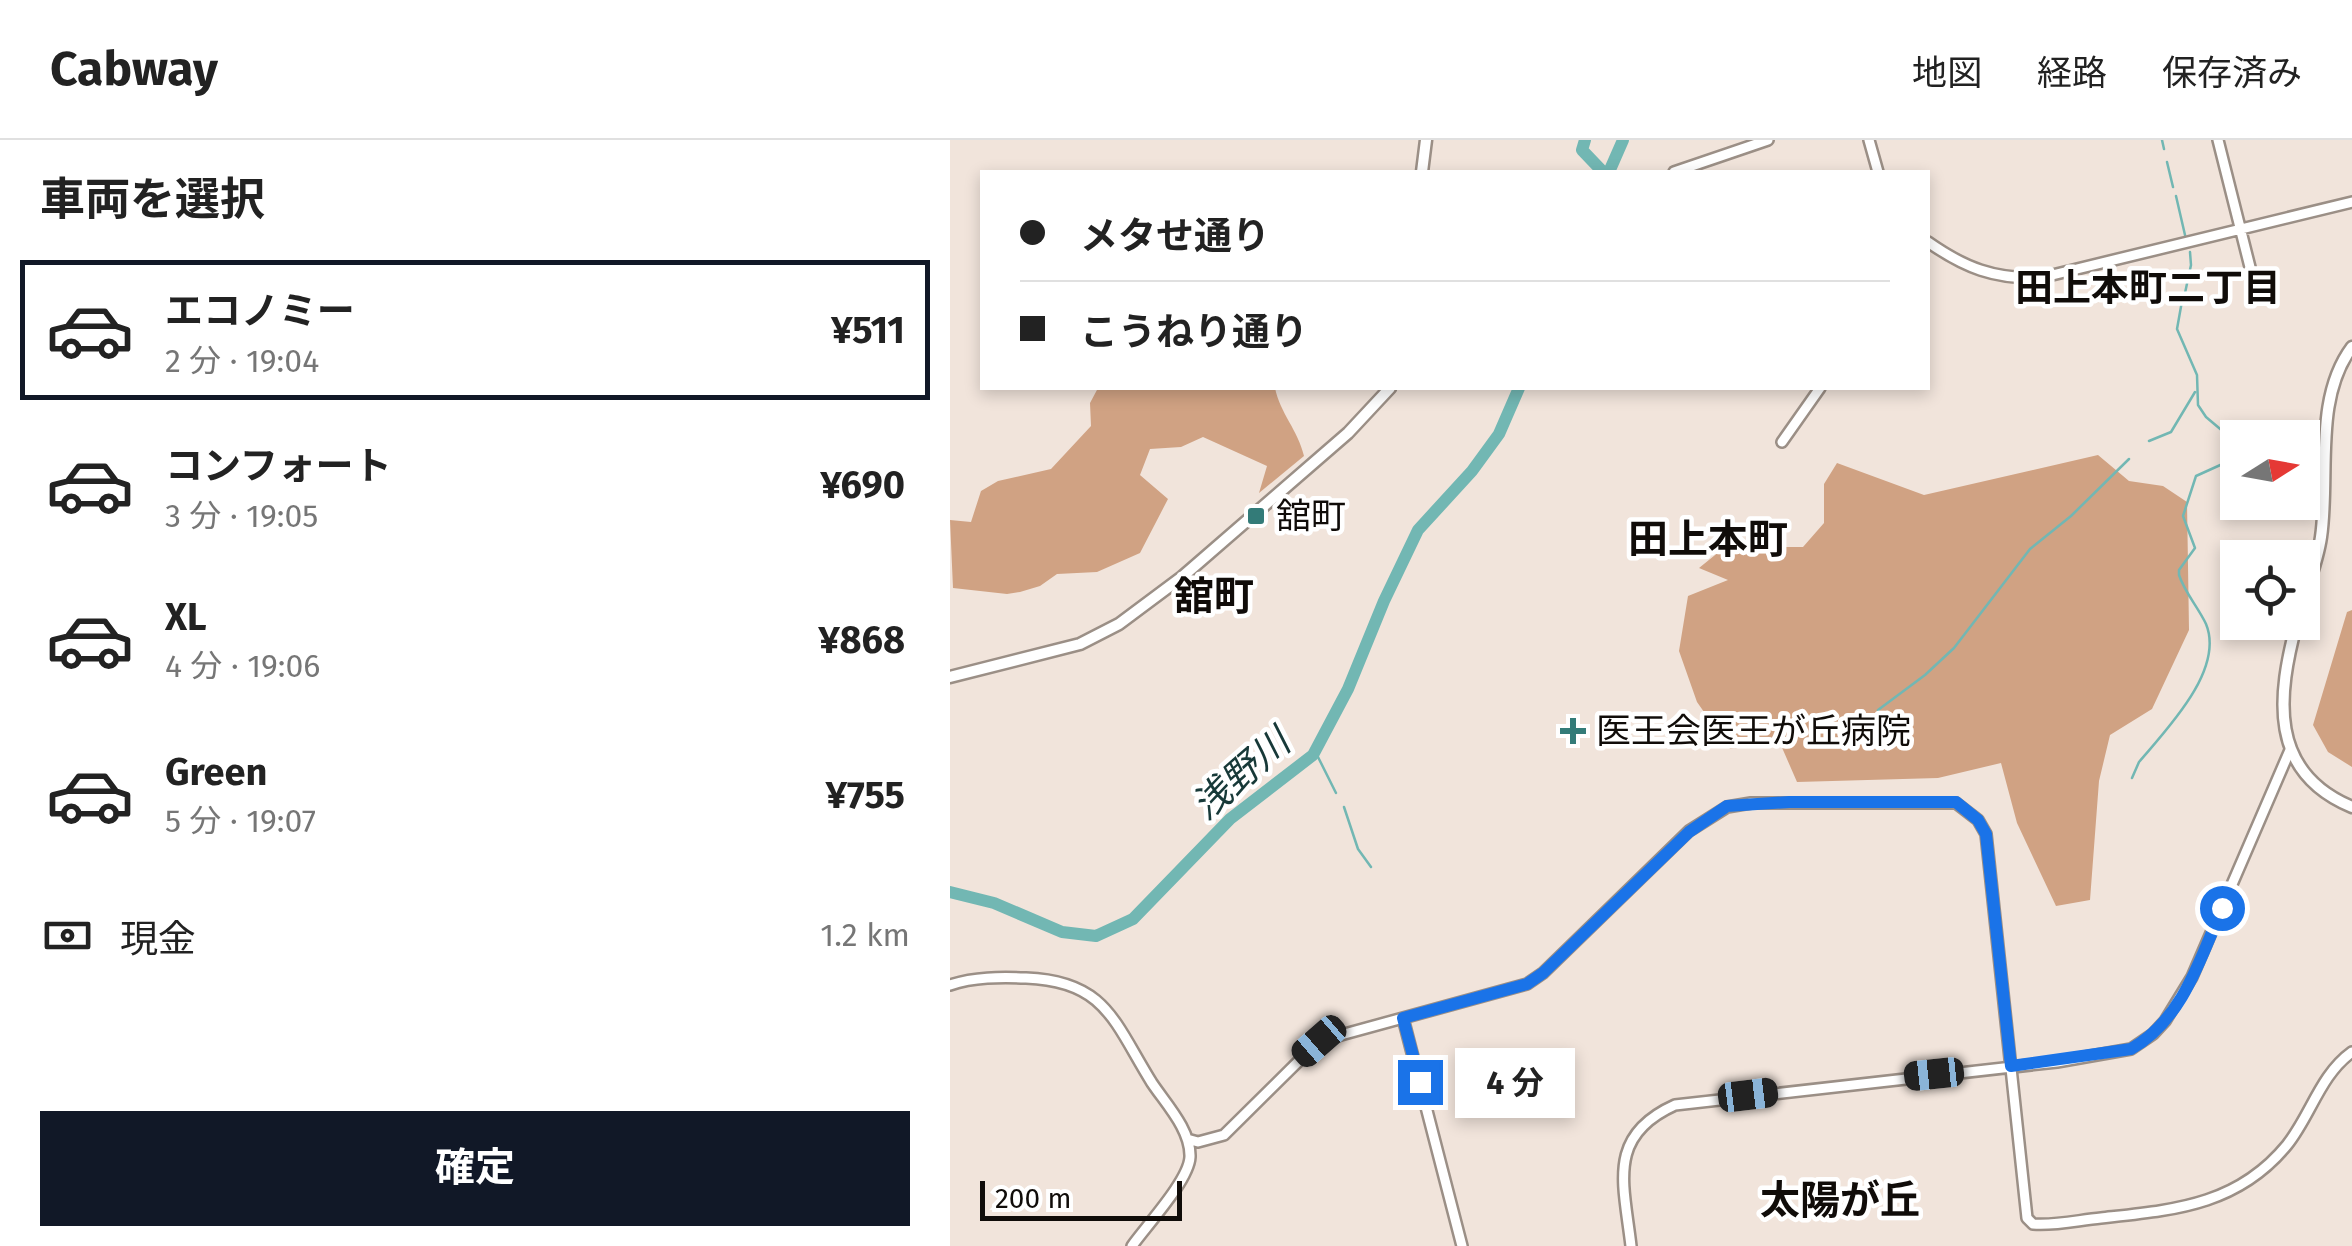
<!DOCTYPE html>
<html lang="ja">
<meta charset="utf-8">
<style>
:root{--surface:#fff;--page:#f6f6f6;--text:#222;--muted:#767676;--line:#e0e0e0;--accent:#111827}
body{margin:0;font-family:"Fira Sans","Noto Sans JP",sans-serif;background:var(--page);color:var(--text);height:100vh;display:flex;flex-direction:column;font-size:38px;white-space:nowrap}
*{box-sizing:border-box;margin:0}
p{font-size:32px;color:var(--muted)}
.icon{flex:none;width:55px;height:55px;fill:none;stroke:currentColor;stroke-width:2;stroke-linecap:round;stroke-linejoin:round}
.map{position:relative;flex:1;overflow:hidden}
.panel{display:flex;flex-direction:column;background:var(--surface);width:950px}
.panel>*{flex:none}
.banner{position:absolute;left:30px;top:30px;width:950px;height:220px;border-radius:0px;box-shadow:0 5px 15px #0003;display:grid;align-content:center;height:220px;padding:0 40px;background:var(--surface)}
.needle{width:65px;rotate:79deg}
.buttons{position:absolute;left:1270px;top:280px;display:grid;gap:20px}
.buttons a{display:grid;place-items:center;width:100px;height:100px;border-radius:0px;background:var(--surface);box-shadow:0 5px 15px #0003;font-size:50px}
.scale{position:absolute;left:30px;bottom:25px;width:202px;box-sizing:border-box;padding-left:10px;border:5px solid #100c09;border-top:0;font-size:28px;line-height:35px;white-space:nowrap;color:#100c09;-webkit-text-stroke:8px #fff;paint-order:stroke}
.end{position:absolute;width:45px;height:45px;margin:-22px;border:12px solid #1a73e8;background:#fff;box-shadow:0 0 0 5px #fff}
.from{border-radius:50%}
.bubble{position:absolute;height:70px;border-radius:0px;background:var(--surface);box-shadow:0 5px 15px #0003;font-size:32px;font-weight:700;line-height:70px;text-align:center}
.car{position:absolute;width:30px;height:60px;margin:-30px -15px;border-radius:12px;box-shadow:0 0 8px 2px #0007;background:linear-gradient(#222 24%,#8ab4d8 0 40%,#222 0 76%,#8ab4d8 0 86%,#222 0)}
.banner b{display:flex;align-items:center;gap:35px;height:95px;font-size:38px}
.banner b+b{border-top:2px solid var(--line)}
.banner i{width:25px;height:25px;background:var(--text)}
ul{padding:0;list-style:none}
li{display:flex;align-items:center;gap:30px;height:140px;margin:0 20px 15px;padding:0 20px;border:5px solid transparent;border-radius:0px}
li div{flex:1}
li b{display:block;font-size:38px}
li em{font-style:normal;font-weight:700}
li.active{border-color:var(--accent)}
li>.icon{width:90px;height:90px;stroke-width:1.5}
h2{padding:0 40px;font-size:45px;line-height:120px}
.pay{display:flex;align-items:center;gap:25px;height:110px;padding:0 40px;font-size:38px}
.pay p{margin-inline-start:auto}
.button{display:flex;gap:20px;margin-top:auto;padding:20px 40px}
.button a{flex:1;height:115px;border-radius:0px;background:var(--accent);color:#fff;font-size:40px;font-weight:700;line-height:115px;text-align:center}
header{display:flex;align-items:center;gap:60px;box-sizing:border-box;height:140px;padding:0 50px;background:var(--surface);border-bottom:2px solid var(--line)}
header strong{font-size:48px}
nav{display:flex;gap:55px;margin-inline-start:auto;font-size:35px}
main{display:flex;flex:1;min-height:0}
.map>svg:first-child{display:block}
.forest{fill:#d0a283}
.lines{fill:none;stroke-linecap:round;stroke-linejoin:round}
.stream{stroke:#72b7b3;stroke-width:2.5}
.river{stroke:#72b7b3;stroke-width:12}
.tertiary-casing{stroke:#9b8f86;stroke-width:14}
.secondary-casing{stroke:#9b8f86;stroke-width:15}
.primary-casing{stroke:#9b8f86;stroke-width:15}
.tertiary{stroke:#fff;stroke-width:9}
.secondary{stroke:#fff;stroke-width:10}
.primary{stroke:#fff;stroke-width:10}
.route{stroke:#1a73e8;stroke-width:12}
.poi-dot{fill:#337b78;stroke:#fff;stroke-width:4}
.labels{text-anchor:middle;stroke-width:9;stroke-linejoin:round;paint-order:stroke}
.poi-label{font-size:35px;fill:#100c09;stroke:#fff;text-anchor:start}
.neighbourhood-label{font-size:38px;font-weight:bold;fill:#100c09;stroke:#fff}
.water-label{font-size:38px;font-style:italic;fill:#173938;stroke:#fff}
.quarter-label{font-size:40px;font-weight:bold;fill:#100c09;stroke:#fff}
</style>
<header>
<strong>Cabway</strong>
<nav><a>地図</a><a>経路</a><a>保存済み</a></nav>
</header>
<main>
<section class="panel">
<h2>車両を選択</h2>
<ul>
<li class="active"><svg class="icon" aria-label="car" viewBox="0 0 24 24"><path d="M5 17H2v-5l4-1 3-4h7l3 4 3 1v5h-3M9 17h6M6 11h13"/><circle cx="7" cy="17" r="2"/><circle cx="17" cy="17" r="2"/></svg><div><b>エコノミー</b><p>2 分 · 19:04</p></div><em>¥511</em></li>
<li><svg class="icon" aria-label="car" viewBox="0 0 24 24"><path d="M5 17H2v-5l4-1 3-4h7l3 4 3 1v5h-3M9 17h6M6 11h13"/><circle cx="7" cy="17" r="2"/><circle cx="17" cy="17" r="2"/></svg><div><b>コンフォート</b><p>3 分 · 19:05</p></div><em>¥690</em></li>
<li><svg class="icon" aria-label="car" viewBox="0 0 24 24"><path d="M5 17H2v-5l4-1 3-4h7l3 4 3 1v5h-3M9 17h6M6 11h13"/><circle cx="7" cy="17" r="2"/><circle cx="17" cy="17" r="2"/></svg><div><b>XL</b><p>4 分 · 19:06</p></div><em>¥868</em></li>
<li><svg class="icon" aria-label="car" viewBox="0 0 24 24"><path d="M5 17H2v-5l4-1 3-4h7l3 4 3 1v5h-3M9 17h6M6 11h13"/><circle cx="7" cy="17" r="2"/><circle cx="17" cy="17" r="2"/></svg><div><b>Green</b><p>5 分 · 19:07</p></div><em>¥755</em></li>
</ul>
<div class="pay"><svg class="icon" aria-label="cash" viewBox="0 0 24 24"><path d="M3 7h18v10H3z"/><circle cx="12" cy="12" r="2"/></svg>現金<p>1.2 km</p></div>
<div class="button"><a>確定</a></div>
</section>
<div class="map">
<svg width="1402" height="1106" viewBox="0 0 1402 1106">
<rect width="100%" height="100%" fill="#f1e4db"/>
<path class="forest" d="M148,248h177c5,25 23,42 29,68l-45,37 8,-27 -64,-29 -22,10 -31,2 -10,26 28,24 -28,54 -43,19 -40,2 -17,12 -20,6 -13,2 -54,-6 -3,-68 21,2 10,-31 17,-10 53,-12 40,-43 -1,-23z
M1148,315l31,26 34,5 24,16 2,128 -37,79 -42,26 -11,46 -9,119 -34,6 -39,-83 -16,-60 -63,15 -141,4 -17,-39 -50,6 -33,-47 -18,-51 9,-55 40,-16 -29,-12 26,-21h78l21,-24v-39l13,-21 87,32z
M1402,470v157l-24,-15 -15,-27 34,-113z"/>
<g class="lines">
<path class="stream" d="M1212,0l2,9
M1217,22l6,25
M1226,56l9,39
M1235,153l6,-28 -1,-13
M1232,161l-5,28 20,46 1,30 8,12 32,27
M1199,301l22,-9 24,-40
M928,570l47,-35 29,-27 76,-99 41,-33 58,-57
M363,615h4l19,38
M1182,638l7,-16c27,-32 86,-92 67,-138 -8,-17 -21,-31 -27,-49v-5l16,-22 -12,-32 13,-40 42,-19
M394,667l14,42 13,18"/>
<path class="river" d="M635,0l-3,10 21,22
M659,32l14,-32
M0,752l44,11 68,29 34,4 37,-17 97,-100 83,-64 35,-66 36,-88 34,-71 54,-59 27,-37 20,-46"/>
<g class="tertiary-casing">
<path id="tertiary" d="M919,0l9,32
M1268,0l37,147
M724,32l94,-32
M978,102c37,26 66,37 112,36l312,-76
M832,302l38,-54
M0,845c24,-8 50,-8 76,-7 80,3 88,44 126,105 14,21 39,47 38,74 -1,23 -43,68 -58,89
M453,878l59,228
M237,999l11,3 26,-7 95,-94 208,-57 16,-11 146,-142 38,-24 24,-4h205l22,17 8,14 41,384 6,6c22,2 46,-4 68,-6 72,-8 136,-12 186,-73 24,-30 33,-70 65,-93
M681,1106c-7,-62 -25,-110 44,-141l382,-43 74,-13 22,-15 12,-13 27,-44 98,-227"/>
</g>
<g class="secondary-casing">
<path id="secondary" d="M1352,464c7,-22 16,-45 19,-67 9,-61 -8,-138 31,-190
M1347,482c-20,74 -29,150 55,185"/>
</g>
<g class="primary-casing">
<path id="primary" d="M472,32l4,-32
M0,537l130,-33 39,-20 63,-47 166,-144 42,-45"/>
</g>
<use href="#tertiary" class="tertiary"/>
<use href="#secondary" class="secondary"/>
<use href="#primary" class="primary"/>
</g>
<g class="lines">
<path class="route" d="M470,942l-17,-64 124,-34 16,-11 146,-141 38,-26 62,-4h167l22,18 8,14 25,232 120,-17c51,-29 69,-89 91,-141"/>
</g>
<g class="poi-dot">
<rect x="296" y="366" width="20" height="20" rx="5"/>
<path d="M618 576h10v10h10v10h-10v10h-10v-10h-10v-10h10z"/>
</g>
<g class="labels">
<g class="poi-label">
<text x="326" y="388">舘町</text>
<text x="646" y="603">医王会医王が丘病院</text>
</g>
<g class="neighbourhood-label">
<text x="1198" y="161">田上本町二丁目</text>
</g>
<g class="water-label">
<text transform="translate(291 634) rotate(-41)" y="13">浅野川</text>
</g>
<g class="quarter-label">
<text x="758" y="413">田上本町</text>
<text x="264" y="470">舘町</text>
<text x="890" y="1074">太陽が丘</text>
</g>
</g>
</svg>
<div class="buttons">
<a><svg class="needle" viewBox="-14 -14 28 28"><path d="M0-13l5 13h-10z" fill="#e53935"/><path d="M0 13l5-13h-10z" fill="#767676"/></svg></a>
<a><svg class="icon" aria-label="locate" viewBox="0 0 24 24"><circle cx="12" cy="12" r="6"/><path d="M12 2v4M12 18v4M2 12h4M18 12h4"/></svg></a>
</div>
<div class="scale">200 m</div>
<i class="end from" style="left:1272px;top:768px"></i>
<i class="end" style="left:470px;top:942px"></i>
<div class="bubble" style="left:505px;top:908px;width:120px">4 分</div>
<i class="car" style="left:369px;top:901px;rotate:229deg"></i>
<i class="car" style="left:984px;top:934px;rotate:264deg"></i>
<i class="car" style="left:798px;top:955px;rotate:83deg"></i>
<div class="banner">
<b><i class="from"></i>メタせ通り</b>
<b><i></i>こうねり通り</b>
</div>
</div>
</main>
